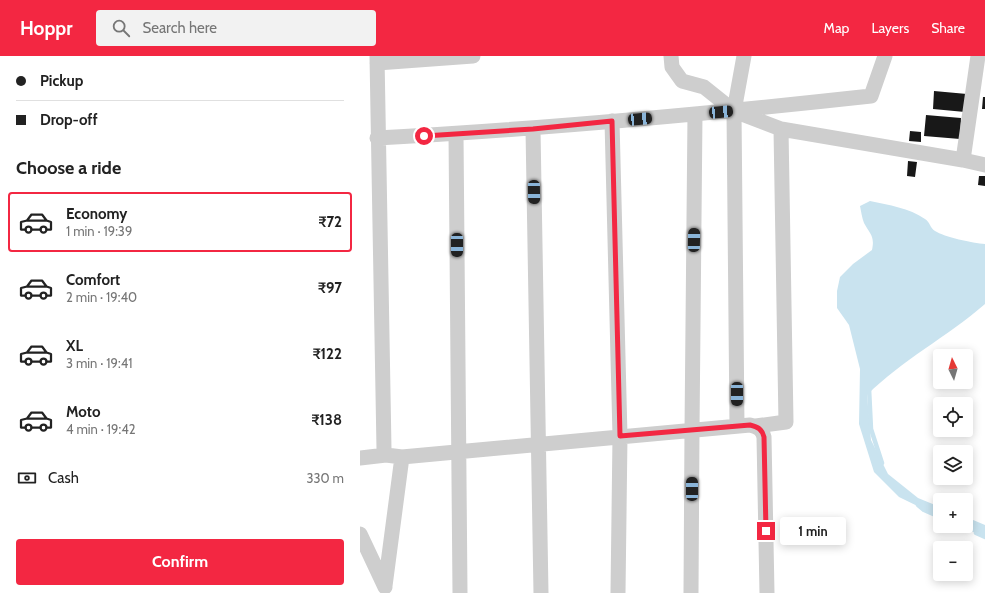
<!DOCTYPE html>
<meta charset="utf-8">
<style>
:root{--surface:#fff;--page:#f2f2f2;--text:#222;--muted:#767676;--line:#e0e0e0;--accent:#f32742}
body{margin:0;font-family:Cabin,sans-serif;background:var(--page);color:var(--text);height:100vh;display:flex;flex-direction:column;font-size:15px;white-space:nowrap}
*{box-sizing:border-box;margin:0}
p{font-size:13px;color:var(--muted)}
.icon{flex:none;width:22px;height:22px;fill:none;stroke:currentColor;stroke-width:2;stroke-linecap:round;stroke-linejoin:round}
.map{position:relative;flex:1;overflow:hidden}
.details{display:flex;flex-direction:column;background:var(--surface);width:360px}
.details>*{flex:none}
.guide{display:grid;align-content:center;height:88px;padding:0 16px;background:var(--surface)}
.needle{width:26px;rotate:355deg}
.buttons{position:absolute;left:573px;top:293px;display:grid;gap:8px}
.buttons a{display:grid;place-items:center;width:40px;height:40px;border-radius:4px;background:var(--surface);box-shadow:0 2px 10px #0003;font-size:20px}
.end{position:absolute;width:18px;height:18px;margin:-9px;border:5px solid #f32742;background:#fff;box-shadow:0 0 0 2px #fff}
.from{border-radius:50%}
.bubble{position:absolute;height:28px;border-radius:4px;background:var(--surface);box-shadow:0 2px 10px #0003;font-size:13px;font-weight:700;line-height:28px;text-align:center}
.car{position:absolute;width:12px;height:24px;margin:-12px -6px;border-radius:5px;box-shadow:0 0 3px 1px #0007;background:linear-gradient(#222 24%,#8ab4d8 0 40%,#222 0 76%,#8ab4d8 0 86%,#222 0)}
.guide b{display:flex;align-items:center;gap:14px;height:38px;font-size:15px}
.guide b+b{border-top:1px solid var(--line)}
.guide i{width:10px;height:10px;background:var(--text)}
ul{padding:0;list-style:none}
li{display:flex;align-items:center;gap:12px;height:60px;margin:0 8px 6px;padding:0 8px;border:2px solid transparent;border-radius:4px}
li div{flex:1}
li b{display:block;font-size:15px}
li em{font-style:normal;font-weight:700}
li.active{border-color:var(--accent)}
li>.icon{width:36px;height:36px;stroke-width:1.5}
h2{padding:0 16px;font-size:18px;line-height:48px}
.pay{display:flex;align-items:center;gap:10px;height:44px;padding:0 16px;font-size:15px}
.pay p{margin-inline-start:auto}
.action{display:flex;gap:8px;margin-top:auto;padding:8px 16px}
.action a{flex:1;height:46px;border-radius:4px;background:var(--accent);color:#fff;font-size:16px;font-weight:700;line-height:46px;text-align:center}
header{display:flex;align-items:center;gap:24px;box-sizing:border-box;height:56px;padding:0 20px;background:var(--accent);color:#fff}
header strong{font-size:19px}
nav{display:flex;gap:22px;margin-inline-start:auto;font-size:14px}
.search{width:280px;height:36px;background:var(--page);display:flex;align-items:center;gap:10px;box-sizing:border-box;padding:0 14px;border-radius:4px;color:var(--muted);font-size:15px}
main{display:flex;flex:1;min-height:0}
.map>svg:first-child{display:block}
.water{fill:#c9e3ef}
.lines{fill:none;stroke-linecap:round;stroke-linejoin:round}
.stream{stroke:#c9e3ef;stroke-width:4.5}
.building{fill:#181818}
.street{stroke:#cecece;stroke-width:15}
.route{stroke:#f32742;stroke-width:5}
</style>
<header>
<strong>Hoppr</strong>
<div class="search"><svg class="icon" aria-label="search" viewBox="0 0 24 24"><circle cx="10" cy="10" r="6"/><path d="M15 15l6 6"/></svg>Search here</div>
<nav><a>Map</a><a>Layers</a><a>Share</a></nav>
</header>
<main>
<section class="details">
<div class="guide">
<b><i class="from"></i>Pickup</b>
<b><i></i>Drop-off</b>
</div>
<h2>Choose a ride</h2>
<ul>
<li class="active"><svg class="icon" aria-label="car" viewBox="0 0 24 24"><path d="M5 17H2v-5l4-1 3-4h7l3 4 3 1v5h-3M9 17h6M6 11h13"/><circle cx="7" cy="17" r="2"/><circle cx="17" cy="17" r="2"/></svg><div><b>Economy</b><p>1 min · 19:39</p></div><em>₹72</em></li>
<li><svg class="icon" aria-label="car" viewBox="0 0 24 24"><path d="M5 17H2v-5l4-1 3-4h7l3 4 3 1v5h-3M9 17h6M6 11h13"/><circle cx="7" cy="17" r="2"/><circle cx="17" cy="17" r="2"/></svg><div><b>Comfort</b><p>2 min · 19:40</p></div><em>₹97</em></li>
<li><svg class="icon" aria-label="car" viewBox="0 0 24 24"><path d="M5 17H2v-5l4-1 3-4h7l3 4 3 1v5h-3M9 17h6M6 11h13"/><circle cx="7" cy="17" r="2"/><circle cx="17" cy="17" r="2"/></svg><div><b>XL</b><p>3 min · 19:41</p></div><em>₹122</em></li>
<li><svg class="icon" aria-label="car" viewBox="0 0 24 24"><path d="M5 17H2v-5l4-1 3-4h7l3 4 3 1v5h-3M9 17h6M6 11h13"/><circle cx="7" cy="17" r="2"/><circle cx="17" cy="17" r="2"/></svg><div><b>Moto</b><p>4 min · 19:42</p></div><em>₹138</em></li>
</ul>
<div class="pay"><svg class="icon" aria-label="cash" viewBox="0 0 24 24"><path d="M3 7h18v10H3z"/><circle cx="12" cy="12" r="2"/></svg>Cash<p>330 m</p></div>
<div class="action"><a>Confirm</a></div>
</section>
<div class="map">
<svg width="625" height="537" viewBox="0 0 625 537">
<rect width="100%" height="100%" fill="#fff"/>
<path class="water" d="M510,145c19,4 39,7 55,18 5,3 5,9 10,12 9,6 38,12 50,13v60c-38,33 -83,56 -118,91l4,45 17,34 30,24 22,9v10l-41,-20 -25,-25 -15,-48 1,-55 -11,-44 -12,-17v-17l3,-14 13,-13 19,-14c3,-14 -2,-16 -8,-27 -2,-5 -3,-12 -4,-17z
M606,461l19,8v12l-26,-11h7z"/>
<g class="lines">
<path class="stream" d="M509,332l2,41 11,34
M558,449l6,5 16,7
M616,477l9,4"/>
</g>
<path class="building" d="M574,35l33,3 -2,18 -32,-3z
M623,41h2v12h-3z
M566,59l35,3 -1,21 -36,-3z
M550,75l11,1v10l-12,-1z
M548,105l9,1 -2,15 -8,-1z
M619,120h6v10l-7,-1z"/>
<g class="lines">
<path class="street" d="M17,0l7,393 2,6 16,2 348,-32c8,2 12,4 14,12l3,156
M311,0l1,11 10,14 22,6 30,24 47,18
M618,0l-15,104 22,5
M17,7l96,-7
M252,65l8,315 -2,157
M173,73l8,464
M96,78l4,459
M17,82c166,-9 330,-24 494,-42l14,-40
M377,370l-3,-315 10,-55
M396,370l30,-4 -5,-293 182,31
M0,402l26,-3
M0,478l25,53
M25,530l17,-129
M331,537l1,-163 3,-316"/>
</g>
<g class="lines">
<path class="route" d="M64,80l109,-7 79,-8 8,315 130,-11c8,2 12,4 14,12l2,94"/>
</g>
</svg>
<div class="buttons">
<a><svg class="needle" viewBox="-14 -14 28 28"><path d="M0-13l5 13h-10z" fill="#e53935"/><path d="M0 13l5-13h-10z" fill="#767676"/></svg></a>
<a><svg class="icon" aria-label="locate" viewBox="0 0 24 24"><circle cx="12" cy="12" r="6"/><path d="M12 2v4M12 18v4M2 12h4M18 12h4"/></svg></a>
<a><svg class="icon" aria-label="layers" viewBox="0 0 24 24"><path d="M12 4l9 5-9 5-9-5zM3 14l9 5 9-5"/></svg></a>
<a>+</a>
<a>−</a>
</div>
<i class="end from" style="left:64px;top:80px"></i>
<i class="end" style="left:406px;top:475px"></i>
<div class="bubble" style="left:420px;top:461px;width:66px">1 min</div>
<i class="car" style="left:361px;top:56px;rotate:85deg"></i>
<i class="car" style="left:280px;top:63px;rotate:85deg"></i>
<i class="car" style="left:174px;top:136px;rotate:179deg"></i>
<i class="car" style="left:334px;top:184px;rotate:1deg"></i>
<i class="car" style="left:97px;top:189px;rotate:180deg"></i>
<i class="car" style="left:377px;top:338px;rotate:180deg"></i>
<i class="car" style="left:332px;top:433px;rotate:0deg"></i>
</div>
</main>
